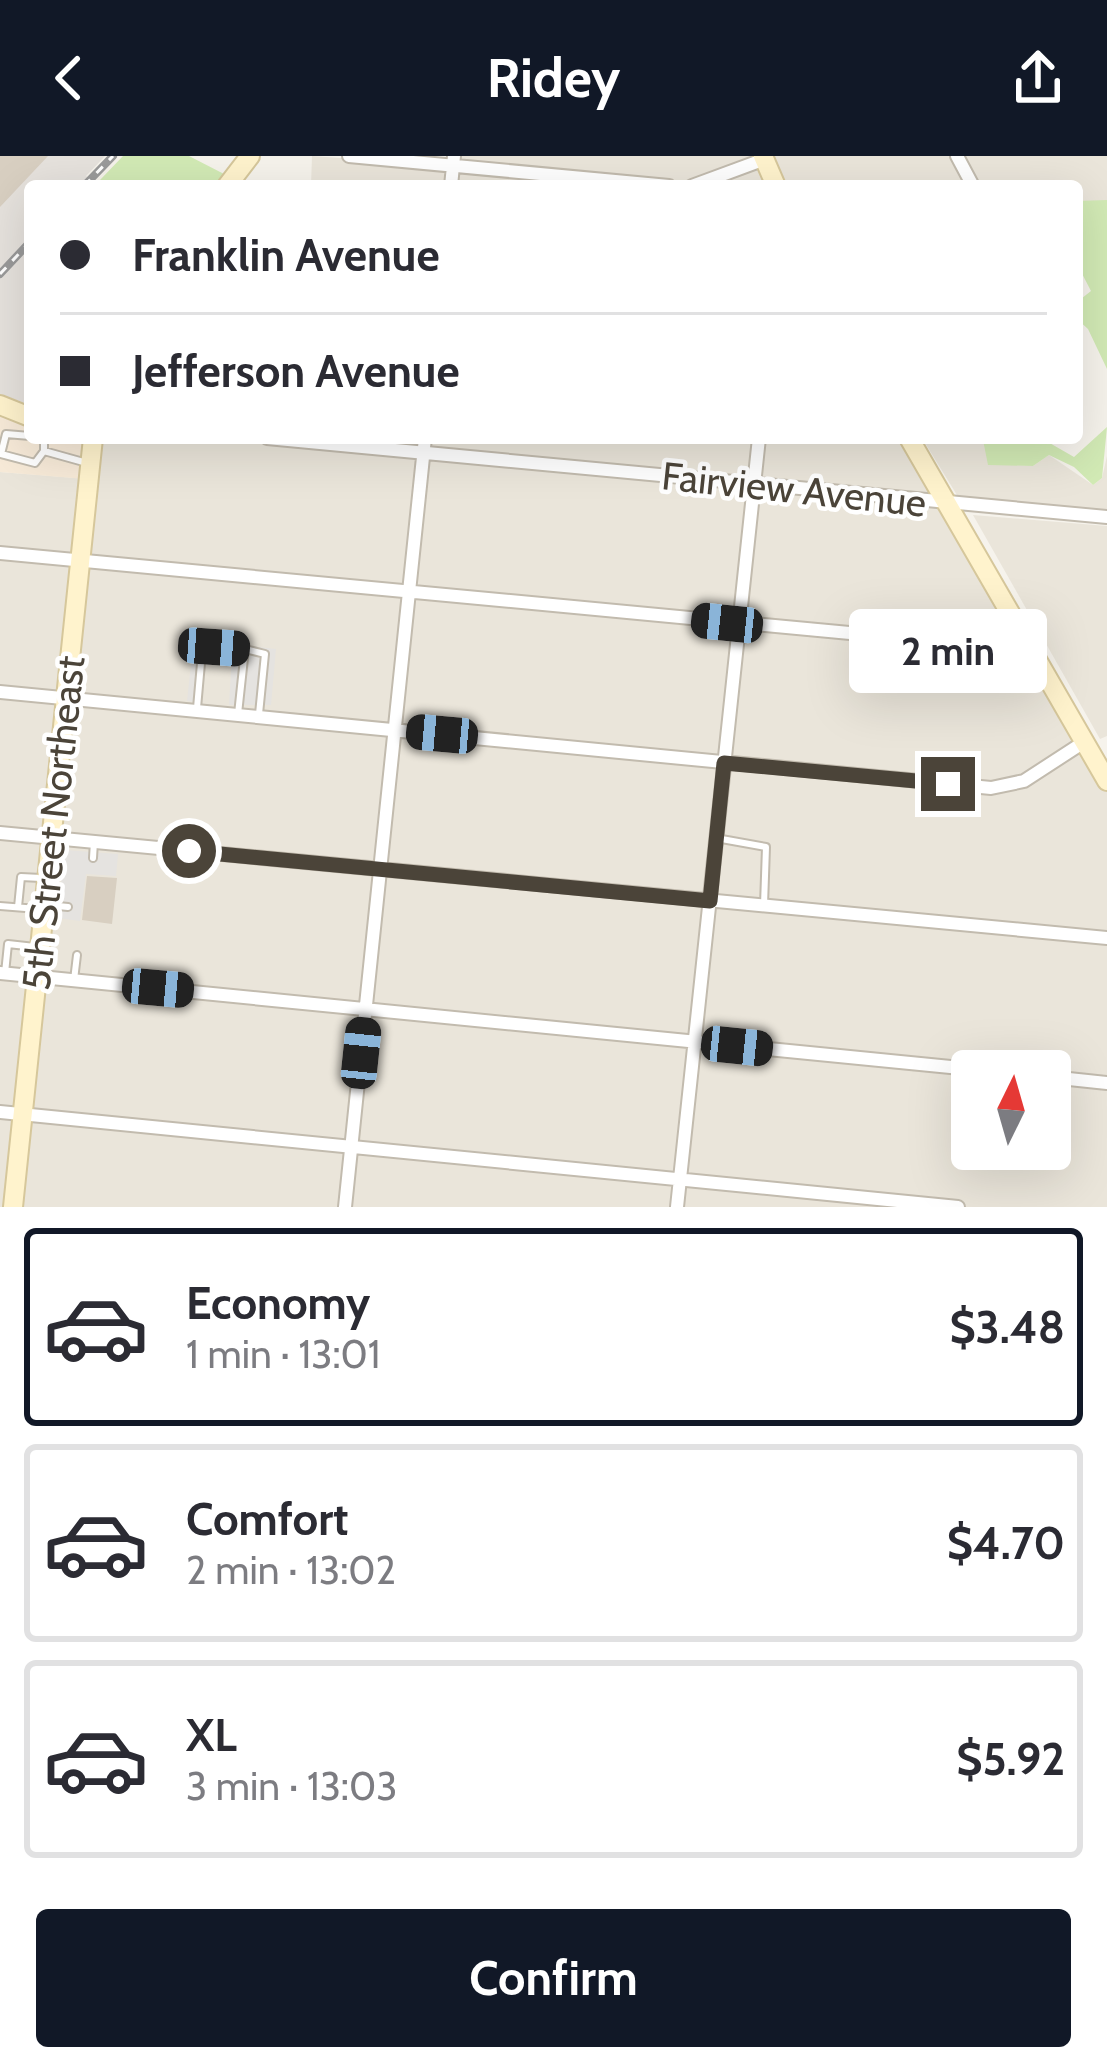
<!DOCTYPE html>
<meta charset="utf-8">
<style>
:root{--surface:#fff;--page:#f2f2f3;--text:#2b2b33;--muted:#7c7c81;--line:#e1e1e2;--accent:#111827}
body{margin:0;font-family:Cabin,sans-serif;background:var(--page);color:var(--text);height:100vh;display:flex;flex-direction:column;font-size:45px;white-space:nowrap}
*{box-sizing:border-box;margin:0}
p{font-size:39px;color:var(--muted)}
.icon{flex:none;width:66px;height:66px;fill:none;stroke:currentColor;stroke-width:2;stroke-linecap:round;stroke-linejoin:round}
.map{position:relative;height:1051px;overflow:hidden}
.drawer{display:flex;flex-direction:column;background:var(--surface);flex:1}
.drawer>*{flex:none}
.guide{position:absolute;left:24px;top:24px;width:1059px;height:264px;border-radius:12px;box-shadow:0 12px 48px #0002;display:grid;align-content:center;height:264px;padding:0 36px;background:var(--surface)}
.needle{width:78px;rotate:5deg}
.tools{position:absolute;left:951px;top:894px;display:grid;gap:24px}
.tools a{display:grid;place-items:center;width:120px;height:120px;border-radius:12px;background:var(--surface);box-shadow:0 12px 48px #0002;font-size:60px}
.end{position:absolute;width:54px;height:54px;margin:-27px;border:15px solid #4b4439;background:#fff;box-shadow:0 0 0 6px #fff}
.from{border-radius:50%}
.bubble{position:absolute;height:84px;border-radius:12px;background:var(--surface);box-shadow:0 12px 48px #0002;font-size:39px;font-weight:700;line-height:84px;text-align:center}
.car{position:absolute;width:36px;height:72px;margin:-36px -18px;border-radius:15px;box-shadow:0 0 9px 3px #0007;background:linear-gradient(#222 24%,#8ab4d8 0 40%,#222 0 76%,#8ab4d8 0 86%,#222 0)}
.guide b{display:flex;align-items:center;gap:42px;height:114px;font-size:45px}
.guide b+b{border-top:3px solid var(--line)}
.guide i{width:30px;height:30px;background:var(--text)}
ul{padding:21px 0 0;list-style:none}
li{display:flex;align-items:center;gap:36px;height:198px;margin:0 24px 18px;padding:0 12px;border:6px solid var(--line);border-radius:12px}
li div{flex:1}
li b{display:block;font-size:45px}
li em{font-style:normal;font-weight:700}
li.current{border-color:var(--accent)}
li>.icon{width:108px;height:108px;stroke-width:1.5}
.action{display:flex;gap:24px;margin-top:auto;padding:24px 36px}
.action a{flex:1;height:138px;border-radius:12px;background:var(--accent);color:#fff;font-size:48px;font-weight:700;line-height:138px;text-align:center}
header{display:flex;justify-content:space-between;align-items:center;height:156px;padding:0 36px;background:var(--accent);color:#fff;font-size:54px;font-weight:700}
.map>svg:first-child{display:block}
.residential{fill:#eae5da;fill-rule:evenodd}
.commercial{fill:#f7ead8}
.industrial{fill:#e6e2dd}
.green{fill:#d2eab5}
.parking{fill:#e5e3e0}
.building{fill:#d8cfc1}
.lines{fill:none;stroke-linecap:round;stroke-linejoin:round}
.lane-casing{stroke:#c2bbae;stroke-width:10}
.street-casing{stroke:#c2bbae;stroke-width:16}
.secondary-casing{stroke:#d6c79b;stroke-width:22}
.lane{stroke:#fff;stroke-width:6}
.street{stroke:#fff;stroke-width:12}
.secondary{stroke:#fff3cd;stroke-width:18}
.rail-casing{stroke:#9a9a9a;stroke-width:8}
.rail{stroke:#fff;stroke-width:3;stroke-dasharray:9;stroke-linecap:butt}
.route{stroke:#4b4439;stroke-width:15}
.labels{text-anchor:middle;stroke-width:9;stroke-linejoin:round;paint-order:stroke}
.street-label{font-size:39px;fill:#4b4439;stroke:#fff}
</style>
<header><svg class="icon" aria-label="back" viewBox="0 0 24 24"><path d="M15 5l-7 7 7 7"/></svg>Ridey<svg class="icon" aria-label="share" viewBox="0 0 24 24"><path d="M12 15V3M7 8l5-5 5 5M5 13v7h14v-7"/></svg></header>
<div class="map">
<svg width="1107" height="1051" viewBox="0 0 1107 1051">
<rect width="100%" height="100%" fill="#f6f3ec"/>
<path class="residential" d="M312,0l140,10 2,-10h653v73l-30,7v-50h-766z
M93,282h816l198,343v426h-1107v-735l89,7zM972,915h78v78h-78z
M922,282h62l30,27 19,1 16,-11 44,30 9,-7 5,-22v57l-147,-13z
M973,359l134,11v210l-7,3z"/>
<path class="commercial" d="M0,253l30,11v18h60l-5,41 -85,-7z"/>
<path class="industrial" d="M0,0h105l-19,20 11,10h-67v219l-30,-11z"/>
<path class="green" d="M123,0h66l35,18 -5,12h-109l-10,-6z
M1107,44v169l-19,-40 -11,-10v-17l14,-11 -14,-27v-63z
M1107,271l-5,51 -9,7 -19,-18 -25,-12 -16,11 -45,-1 -5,-25 58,-2 33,19z"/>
<path class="parking" d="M214,486l62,7 -5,56h-42l3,-52 -14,-2 -11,1 -5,51 -15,-2 6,-55z
M65,694l53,4 -2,22 -30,-2 -6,47 -23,-3z"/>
<path class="building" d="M0,0h48l-48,51z
M87,720l30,2 -5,46 -30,-4z"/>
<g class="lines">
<g class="lane-casing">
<path id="lane" d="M30,280l-24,-2 -5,20 34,9 9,-12v-13
M44,295l43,12
M245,493l20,5 -6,60
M197,552l5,-56 43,-3 -7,65
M716,682l50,9 -2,58
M93,702l1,-16
M48,749l20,2
M0,750l38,3
M18,751l3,-30 20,1
M5,817l3,-29 27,3
M74,824l3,-25"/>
</g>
<g class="street-casing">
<path id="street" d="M349,0l320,30
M957,0l16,30
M451,30l3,-30
M692,30l73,-27
M267,282l840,79
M0,397l1009,95 19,-5
M0,536l991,96 33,-7 60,-39
M0,677l1107,105
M0,817l991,98
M1050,921l57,6
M0,956l958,95
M345,1051l80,-769
M677,1051l82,-769"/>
</g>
<g class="secondary-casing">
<path id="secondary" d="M763,0l13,30
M227,30l23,-30
M0,249l30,12
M909,282l198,343
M13,1051l80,-769"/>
</g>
<use href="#lane" class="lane"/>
<use href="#street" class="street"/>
<use href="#secondary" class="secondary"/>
<g class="rail-casing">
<path id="rail" d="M84,30l29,-30
M0,118l30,-32"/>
</g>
<use href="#rail" class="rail"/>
</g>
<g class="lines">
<path class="route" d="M189,695l521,50 14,-138 224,21"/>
</g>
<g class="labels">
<g class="street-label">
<text transform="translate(794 333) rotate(6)" y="14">Fairview Avenue</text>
<text transform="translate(53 667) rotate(-84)" y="14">5th Street Northeast</text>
</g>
</g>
</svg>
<div class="tools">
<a><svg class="needle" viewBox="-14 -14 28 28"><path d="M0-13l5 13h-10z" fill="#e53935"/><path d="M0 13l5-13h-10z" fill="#7c7c81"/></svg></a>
</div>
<i class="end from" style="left:189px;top:695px"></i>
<i class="end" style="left:948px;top:628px"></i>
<div class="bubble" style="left:849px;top:453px;width:198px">2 min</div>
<i class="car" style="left:727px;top:467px;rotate:276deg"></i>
<i class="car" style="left:214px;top:491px;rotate:94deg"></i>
<i class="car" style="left:442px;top:578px;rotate:275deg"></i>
<i class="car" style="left:158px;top:832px;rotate:95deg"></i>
<i class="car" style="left:737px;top:890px;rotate:96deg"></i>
<i class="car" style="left:361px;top:897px;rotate:6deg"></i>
<div class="guide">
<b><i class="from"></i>Franklin Avenue</b>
<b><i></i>Jefferson Avenue</b>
</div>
</div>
<section class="drawer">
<ul>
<li class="current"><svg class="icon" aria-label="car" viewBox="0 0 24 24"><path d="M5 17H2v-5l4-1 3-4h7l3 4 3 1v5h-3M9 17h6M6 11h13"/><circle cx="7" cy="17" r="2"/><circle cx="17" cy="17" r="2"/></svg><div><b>Economy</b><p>1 min · 13:01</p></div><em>$3.48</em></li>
<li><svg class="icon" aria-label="car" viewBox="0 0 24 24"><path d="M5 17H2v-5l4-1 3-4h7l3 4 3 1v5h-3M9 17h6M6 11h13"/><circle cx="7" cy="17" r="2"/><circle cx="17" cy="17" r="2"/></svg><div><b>Comfort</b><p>2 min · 13:02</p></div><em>$4.70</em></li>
<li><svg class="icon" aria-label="car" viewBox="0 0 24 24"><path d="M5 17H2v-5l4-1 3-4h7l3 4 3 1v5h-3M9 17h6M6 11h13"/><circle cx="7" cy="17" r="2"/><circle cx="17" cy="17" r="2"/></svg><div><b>XL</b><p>3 min · 13:03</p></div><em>$5.92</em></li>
</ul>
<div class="action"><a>Confirm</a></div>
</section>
